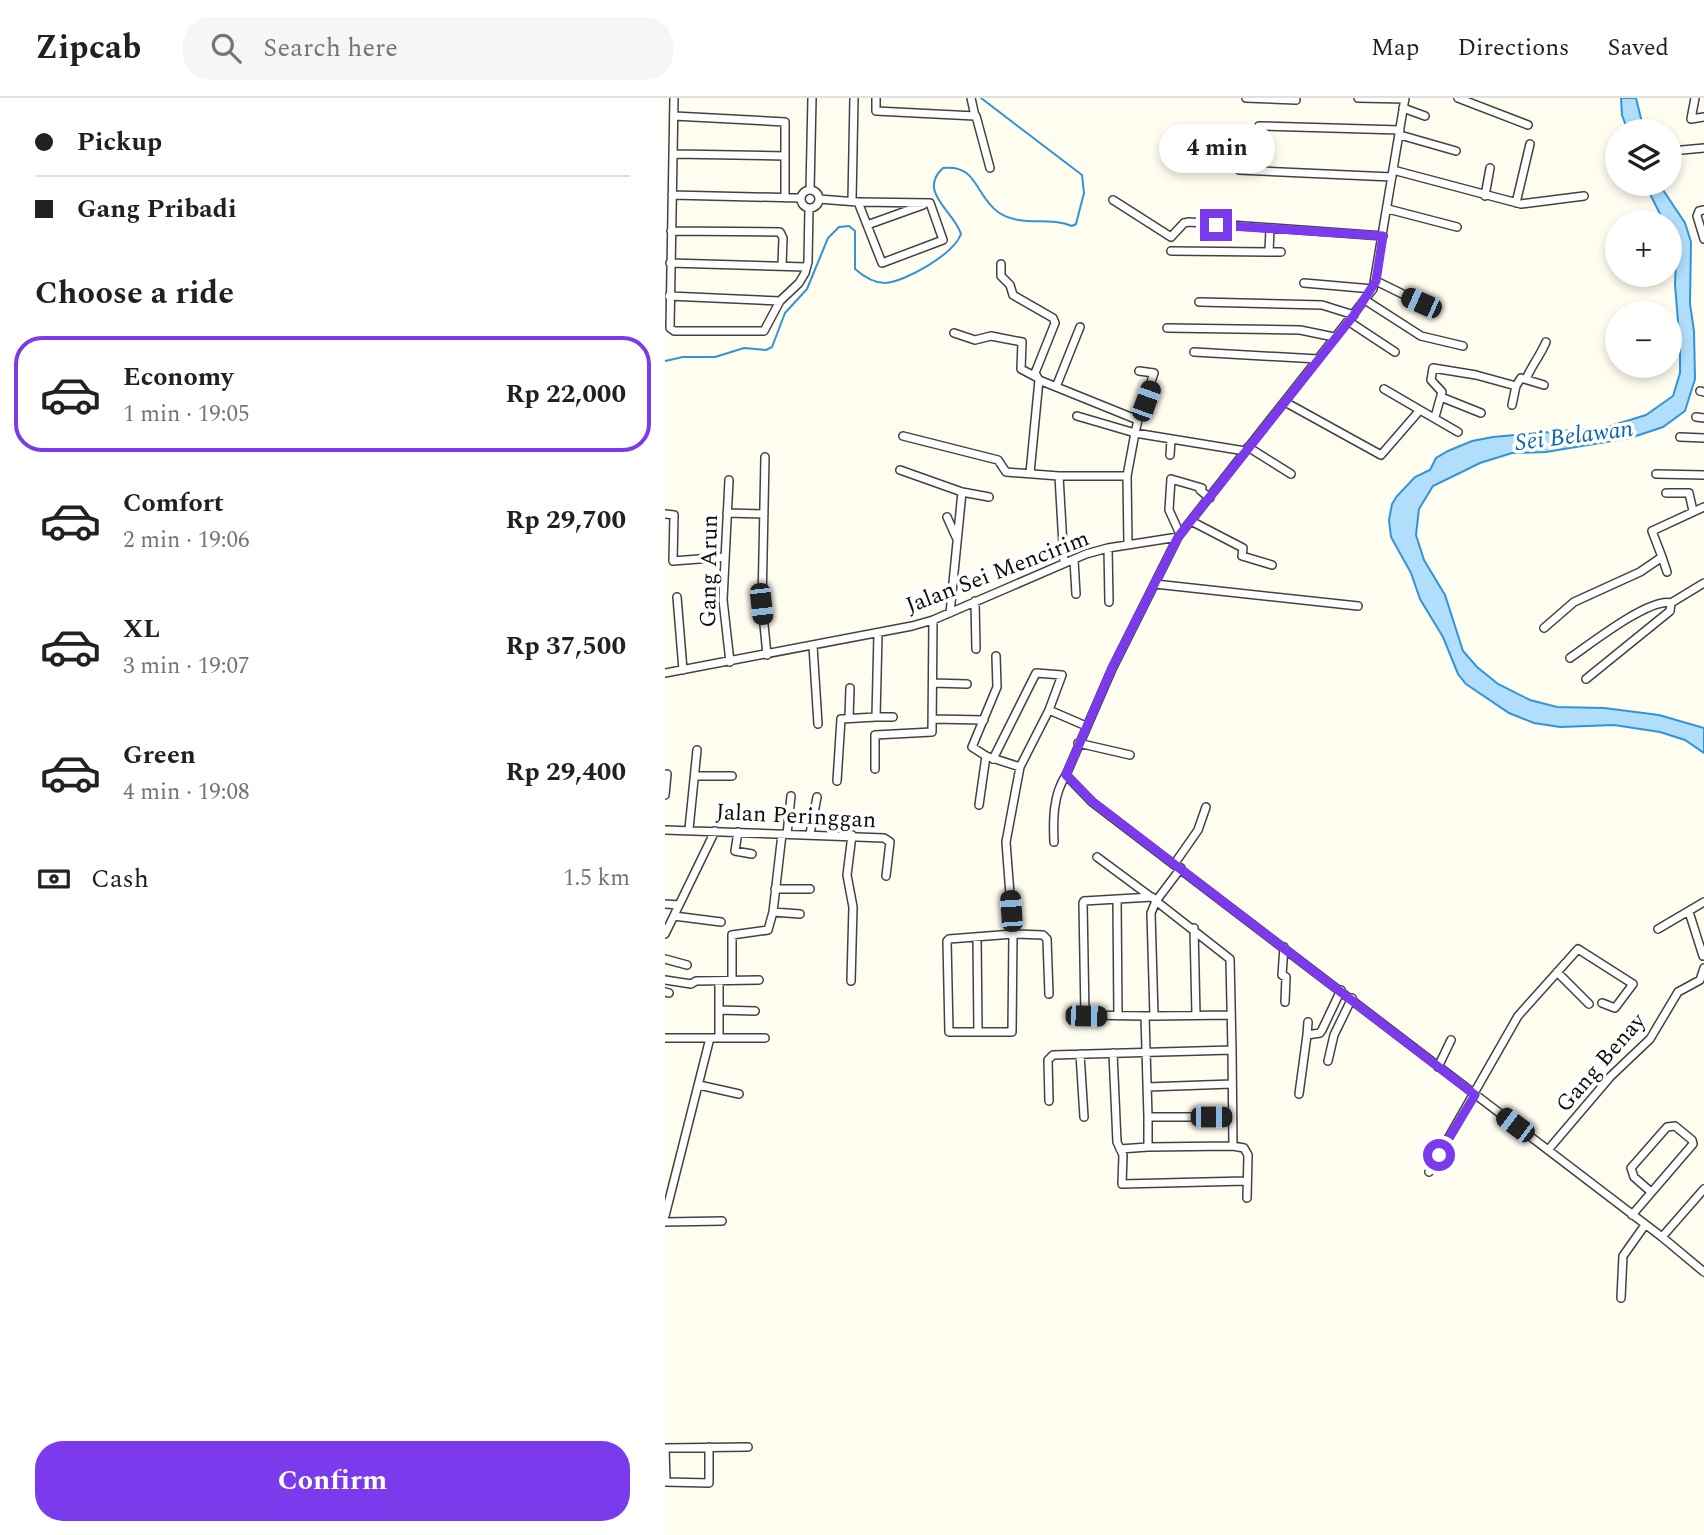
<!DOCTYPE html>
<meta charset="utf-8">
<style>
:root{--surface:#fff;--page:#f6f6f6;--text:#202124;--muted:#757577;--line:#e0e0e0;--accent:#7c3aed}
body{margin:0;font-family:Spectral,serif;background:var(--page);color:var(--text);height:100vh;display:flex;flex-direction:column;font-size:26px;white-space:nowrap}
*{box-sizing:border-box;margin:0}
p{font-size:23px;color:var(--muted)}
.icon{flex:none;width:38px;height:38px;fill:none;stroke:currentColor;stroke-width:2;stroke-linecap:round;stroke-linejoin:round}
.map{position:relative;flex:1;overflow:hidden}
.sheet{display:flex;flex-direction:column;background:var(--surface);width:665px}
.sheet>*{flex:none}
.hud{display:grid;align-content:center;height:154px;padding:0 35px;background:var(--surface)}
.buttons{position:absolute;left:940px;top:21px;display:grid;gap:14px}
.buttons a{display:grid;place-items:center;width:77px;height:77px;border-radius:50%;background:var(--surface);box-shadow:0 4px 10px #0003;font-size:35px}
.end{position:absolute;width:32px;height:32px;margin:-16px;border:9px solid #7c3aed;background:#fff;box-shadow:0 0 0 4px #fff}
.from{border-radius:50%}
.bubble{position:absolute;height:49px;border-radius:24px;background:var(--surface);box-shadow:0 4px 10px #0003;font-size:23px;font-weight:700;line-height:49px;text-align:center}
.car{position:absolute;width:21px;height:42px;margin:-21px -10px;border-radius:9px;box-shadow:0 0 5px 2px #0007;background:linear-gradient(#222 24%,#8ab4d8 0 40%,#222 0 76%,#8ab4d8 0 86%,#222 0)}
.hud b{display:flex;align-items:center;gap:24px;height:66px;font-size:26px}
.hud b+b{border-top:2px solid var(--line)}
.hud i{width:18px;height:18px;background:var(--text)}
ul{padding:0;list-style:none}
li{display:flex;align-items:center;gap:21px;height:116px;margin:0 14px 10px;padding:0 21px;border:4px solid transparent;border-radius:28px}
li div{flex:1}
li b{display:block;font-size:26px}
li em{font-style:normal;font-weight:700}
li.selected{border-color:var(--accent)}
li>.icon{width:63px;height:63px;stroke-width:1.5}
h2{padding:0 35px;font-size:32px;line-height:84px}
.pay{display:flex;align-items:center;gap:18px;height:77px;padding:0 35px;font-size:26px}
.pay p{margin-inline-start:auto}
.action{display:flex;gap:14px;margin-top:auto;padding:14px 35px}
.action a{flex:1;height:80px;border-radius:28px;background:var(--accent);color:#fff;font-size:28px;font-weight:700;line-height:80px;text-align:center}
header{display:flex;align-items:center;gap:42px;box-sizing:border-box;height:98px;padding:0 35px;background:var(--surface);border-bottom:2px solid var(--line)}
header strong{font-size:33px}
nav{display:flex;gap:38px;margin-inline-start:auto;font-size:24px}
.search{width:490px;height:63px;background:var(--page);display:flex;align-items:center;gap:18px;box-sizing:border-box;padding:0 24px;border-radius:28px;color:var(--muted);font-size:26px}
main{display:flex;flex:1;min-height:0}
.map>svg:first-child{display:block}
.water{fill:#b0defb;stroke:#3194d9;stroke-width:2}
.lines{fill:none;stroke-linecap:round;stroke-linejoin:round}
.stream{stroke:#3194d9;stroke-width:2}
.minor-casing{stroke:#424242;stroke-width:10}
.minor{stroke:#fff;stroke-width:7}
.route{stroke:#7c3aed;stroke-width:9}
.labels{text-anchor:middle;stroke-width:7;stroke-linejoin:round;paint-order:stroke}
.street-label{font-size:23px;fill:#0f0f0f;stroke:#fff}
.water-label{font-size:24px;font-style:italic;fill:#0c64ac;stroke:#fff}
</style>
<header>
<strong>Zipcab</strong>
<div class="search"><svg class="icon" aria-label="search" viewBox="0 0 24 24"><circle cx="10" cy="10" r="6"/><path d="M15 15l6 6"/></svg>Search here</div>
<nav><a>Map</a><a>Directions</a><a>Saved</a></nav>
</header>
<main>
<section class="sheet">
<div class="hud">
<b><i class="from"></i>Pickup</b>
<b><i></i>Gang Pribadi</b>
</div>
<h2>Choose a ride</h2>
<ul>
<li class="selected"><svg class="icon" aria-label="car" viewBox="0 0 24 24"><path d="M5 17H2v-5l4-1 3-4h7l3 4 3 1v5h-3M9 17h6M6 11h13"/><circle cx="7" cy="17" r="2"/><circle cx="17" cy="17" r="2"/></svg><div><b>Economy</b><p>1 min · 19:05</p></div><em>Rp 22,000</em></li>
<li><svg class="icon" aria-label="car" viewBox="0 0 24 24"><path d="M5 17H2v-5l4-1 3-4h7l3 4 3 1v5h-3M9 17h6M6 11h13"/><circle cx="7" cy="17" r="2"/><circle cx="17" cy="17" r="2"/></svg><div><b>Comfort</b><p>2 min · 19:06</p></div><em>Rp 29,700</em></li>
<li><svg class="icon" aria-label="car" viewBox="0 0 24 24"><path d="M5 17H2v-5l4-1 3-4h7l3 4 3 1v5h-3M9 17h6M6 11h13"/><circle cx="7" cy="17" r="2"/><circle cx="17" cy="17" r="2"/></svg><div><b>XL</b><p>3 min · 19:07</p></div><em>Rp 37,500</em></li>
<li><svg class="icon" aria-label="car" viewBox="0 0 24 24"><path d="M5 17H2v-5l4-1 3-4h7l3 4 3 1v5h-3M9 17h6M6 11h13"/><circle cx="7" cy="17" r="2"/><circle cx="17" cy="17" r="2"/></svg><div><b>Green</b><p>4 min · 19:08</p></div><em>Rp 29,400</em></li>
</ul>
<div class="pay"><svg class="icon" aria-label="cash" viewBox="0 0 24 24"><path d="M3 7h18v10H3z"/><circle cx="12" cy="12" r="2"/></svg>Cash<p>1.5 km</p></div>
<div class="action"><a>Confirm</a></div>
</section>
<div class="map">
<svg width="1039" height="1437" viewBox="0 0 1039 1437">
<rect width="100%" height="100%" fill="#fffcf0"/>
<path class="water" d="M956,0h15l8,33h-16l-6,-16z
M980,86h14l26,39 6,19 -1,62 4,27 1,48 -10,32 -22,16 -33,11 -84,14 -34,1 -32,10 -47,23 -14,23 -3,26 8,25 21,35 18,56 14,16 21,17 32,16 27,7 47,1 55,7 45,13v25l-19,-13 -25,-8 -46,-7 -54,2 -26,-4 -25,-10 -43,-29 -8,-10 -15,-37 -23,-38 -9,-26 -20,-36 -2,-17 3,-16 5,-8 18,-19 15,-7 6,-12 12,-7 24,-10 21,-4 114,-10 39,-12 27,-19 7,-23v-28l-5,-60 1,-26 -6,-24 -1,-13h-5z"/>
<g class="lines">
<path class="stream" d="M0,263l18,-4h32l29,-9 22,2 6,-3 13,-34 22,-24 21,-51 11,-11 10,-1 6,5v38c8,7 19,14 30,14 20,-1 69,-29 76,-49 -7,-23 -44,-42 -18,-66 35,-4 32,28 55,44 23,16 50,4 74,14l4,-2 8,-31 -2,-18 -101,-77"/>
<g class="minor-casing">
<path id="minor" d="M9,0l-4,230 4,3h90l16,-30 19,-18 6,-10 3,-11 1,-54
M211,0v13l99,5 -4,-18
M581,0l50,2
M693,0l47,1
M740,0l-32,191 -195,248 -66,132 -46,106 26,27 570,435 42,35
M793,0l70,27
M1030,0l-4,21 13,-2
M738,10l22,8
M9,18l111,6v76
M311,18l14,52
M594,28l141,4
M735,37l56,16
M1006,53l33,-3
M9,56l111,2
M574,72l153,7
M728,72l128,34 63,-8
M136 101a9 9 0 1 1 18 0a9 9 0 1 1-18 0Z
M145,92l2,-92
M7,97l129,3
M820,98l5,-28
M154,101l38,3
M448,102l58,37 13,-14 5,-1 194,14
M187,103l2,-103
M193,104l72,1 13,37 -61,23z
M851,105l14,-59
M723,111l69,18
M1039,112l-5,1 -2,5 7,23
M202,127l56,-20
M6,133l109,1 3,6 -1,28
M506,153l98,1 1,-23
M604,154h12
M5,165l136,4
M336,166v12l9,9 3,10 40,23 2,5 -20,50 4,7 -9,93
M711,183l45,22
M639,185l69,6
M4,198l111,5
M700,202l56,36 42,10
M534,204l123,3 32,10
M683,223l47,31
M502,230l133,2 34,7
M289,235l21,7 16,-4 31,6 -1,27 15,8
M529,254l124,7
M861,281c6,-14 14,-23 20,-37
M374,282l99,40 -3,13 110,18
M391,289l24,-60
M719,291l36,21
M1035,293l4,1
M776,299l40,16
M620,304l96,53 39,-45 38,22
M847,307l4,-19
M770,319l7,-25 -11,-12 2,-12 43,7 40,11 5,-8 23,7
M1031,319l8,1
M473,322l16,-47 -15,-2
M238,338l95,24 8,12 53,4h68l8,-43 -58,-17
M1015,339l24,1
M583,349l43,27
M505,357l1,-15
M100,359l-3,147 5,51
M235,372l62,22 27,5
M991,376l48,1
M394,378l5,87
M462,378l1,69
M64,382l-6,120 7,62
M1001,395h23l4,18
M62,415l37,1
M0,416l9,1 -1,46 52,-4
M282,419l9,20
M526,423l52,27 -1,8 30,9
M515,436l-11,-24 2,-31 31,9 -2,2 10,8
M443,450l1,54
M997,459l5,15
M409,462l2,34
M490,486l203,22
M12,499l6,73
M310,503l1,48
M285,515l12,-121
M879,530l30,-26 66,-30 22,-15 -10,-26 52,-24
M148,548l5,78
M331,558l1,31 -25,60 14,9 34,11
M905,560c19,-13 80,-61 101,-55l33,-20
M0,575l247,-47 21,-6 153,-66 22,-6 70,-11
M921,581l84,-68 1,-8
M268,585l34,1
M211,619h17
M184,620l1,-30
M267,621l52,1
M413,645l52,12
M328,661l43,-86 26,2 -13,35
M210,671v-34l57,-3 1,-112
M30,678h37
M172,683l4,-62 35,-2 2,-83
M0,697l2,-21
M314,707l7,-49
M24,731l8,-79
M0,732l219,8 6,4 -4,34
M73,734l-3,19 17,3
M117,736l-9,78 27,2
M122,736l4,-38
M145,736l7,-37
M389,744c-1,-23 -1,-47 12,-67
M432,759l54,40
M510,765l23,-33 8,-23
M110,791h35
M452,802l1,116
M0,806l14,1
M1024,814l14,44
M9,818l47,6
M529,830l2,87
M993,831l46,-27
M0,836l50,-103
M312,839l1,95
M619,849l-2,28 4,2 -1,25
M0,861l22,6
M892,874l32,32
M0,882l26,4 5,-3 63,-1
M67,882v-45l36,-5 5,-18
M186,883l2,-74 -6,-32 5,-40
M0,894l4,1
M384,896l-2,-55 -4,-4 -30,-1 -64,5 -2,2 2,91h63l1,-98 -7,-92 14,-75 29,-57 37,16
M54,912l36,1
M480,918l-60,-1 -2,-112 1,-2 68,-4 4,4 25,-33
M489,918l77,-1
M642,937l1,-13
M0,940h100
M54,940v-57
M567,952l1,96
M448,955l4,89 6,13 -1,29 124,-3
M415,956l4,63
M663,963l6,-26 18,-37
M773,969l13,-27
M34,987l40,9
M482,989l85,-3
M634,996l8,-59 13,-2 2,-3 19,-40
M384,1003l-1,-41 5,-5 179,-5 -2,-91 -74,-58 -5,12 3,103h-9l3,101h84
M483,1019v30l85,-1 11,2 4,7 -1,43
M455,1051l28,-2
M883,1052l63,-74 39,-37 28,-47 22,-12 4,-12
M764,1074l89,-156 60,-67 55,35 -18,24 -13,-5
M967,1117l61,-71 -1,-4 -17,-14 -8,1 -36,41 3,9 17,15
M0,1118l45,-178
M0,1124l57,-1
M997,1139l42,-48
M956,1200l2,-42 22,-31
M0,1350l83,-1
M0,1350l1,34
M0,1384l44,1v-36"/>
</g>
<use href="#minor" class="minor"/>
</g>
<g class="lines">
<path class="route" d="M551,127l167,11 -7,45 -22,34 -176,222 -66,131 -46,107 27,27 382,293 -36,60"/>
</g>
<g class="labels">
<g class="street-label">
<text transform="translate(43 473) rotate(-89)" y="8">Gang Arun</text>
<text transform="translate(332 473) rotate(-21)" y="8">Jalan Sei Mencirim</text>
<text transform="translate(131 717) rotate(3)" y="8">Jalan Peringgan</text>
<text transform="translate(935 964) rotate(-49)" y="8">Gang Benay</text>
</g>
<g class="water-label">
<text transform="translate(909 337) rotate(-7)" y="8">Sei Belawan</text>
</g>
</g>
</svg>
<div class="buttons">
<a><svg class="icon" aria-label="layers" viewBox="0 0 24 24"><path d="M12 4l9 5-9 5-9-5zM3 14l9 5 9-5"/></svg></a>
<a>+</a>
<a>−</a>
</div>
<i class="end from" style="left:774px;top:1057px"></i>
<i class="end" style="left:551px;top:127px"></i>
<div class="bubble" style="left:494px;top:26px;width:116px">4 min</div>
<i class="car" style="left:756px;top:205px;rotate:294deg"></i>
<i class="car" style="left:481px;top:303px;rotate:20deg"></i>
<i class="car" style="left:96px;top:506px;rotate:174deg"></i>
<i class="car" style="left:346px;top:813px;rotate:356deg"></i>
<i class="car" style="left:421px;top:918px;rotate:91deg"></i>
<i class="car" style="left:546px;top:1019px;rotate:90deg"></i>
<i class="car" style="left:850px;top:1027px;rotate:307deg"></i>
</div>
</main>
